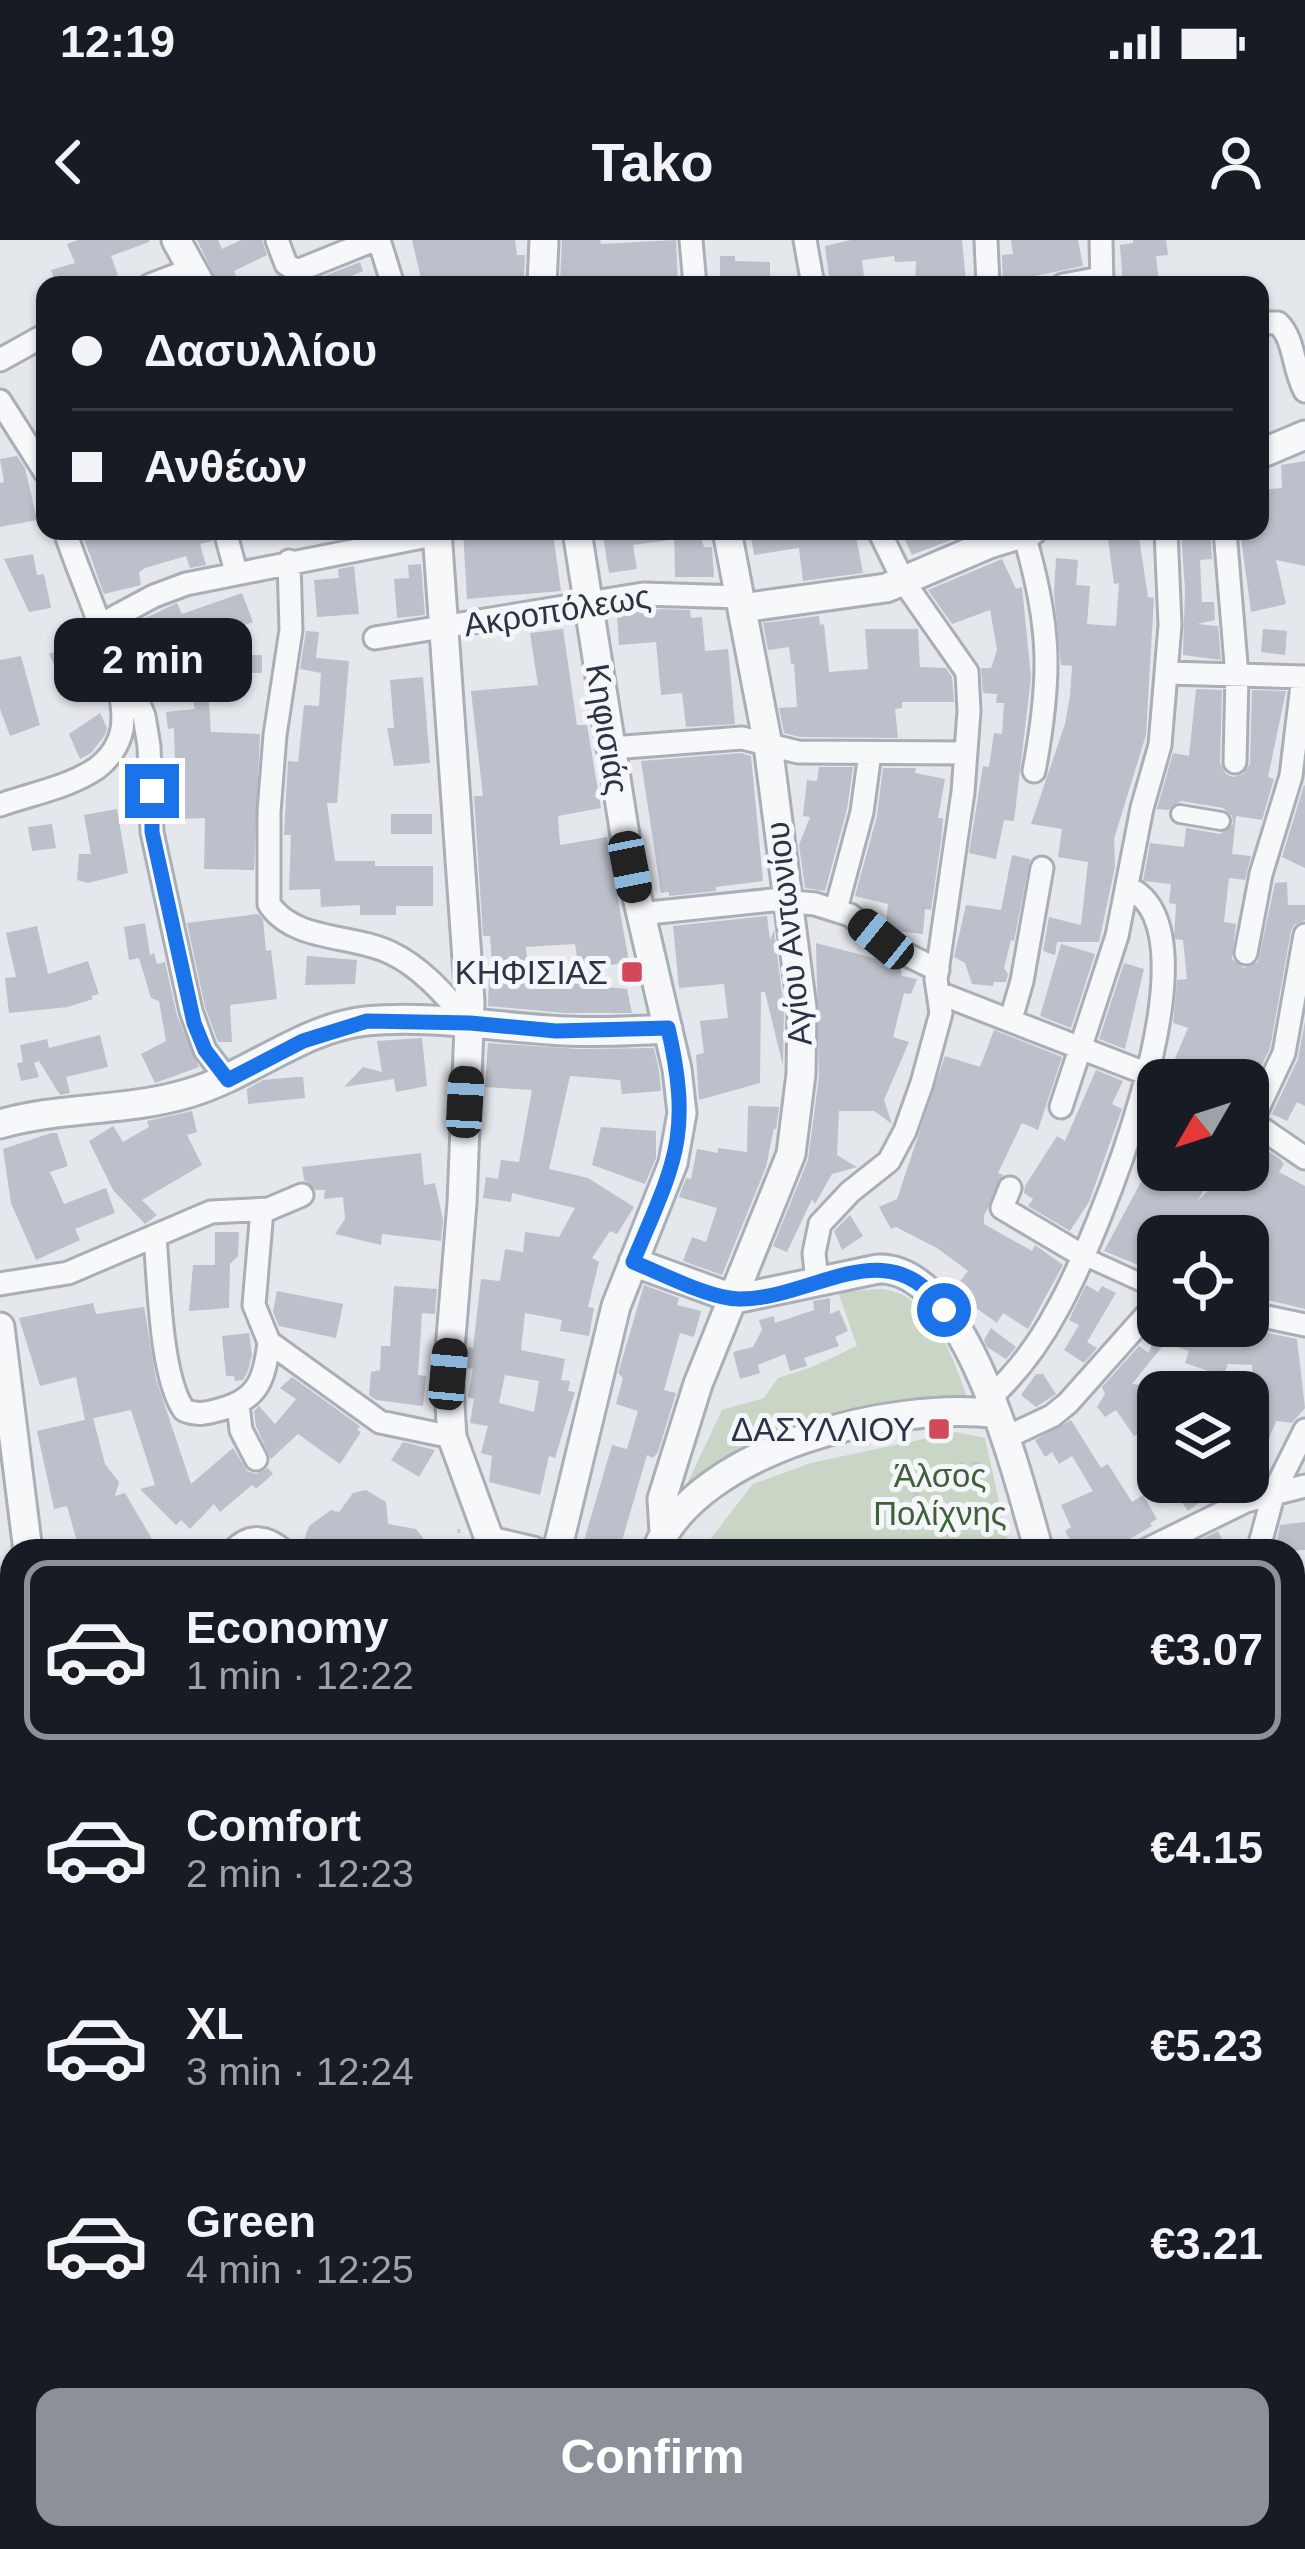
<!DOCTYPE html>
<meta charset="utf-8">
<style>
:root{--surface:#171b24;--page:#20242c;--text:#f1f3f6;--muted:#9ea1a6;--line:#363941;--accent:#8c9099}
body{margin:0;font-family:Arial,sans-serif;background:var(--page);color:var(--text);height:100vh;display:flex;flex-direction:column;font-size:45px;white-space:nowrap}
*{box-sizing:border-box;margin:0}
p{font-size:39px;color:var(--muted)}
.icon{flex:none;width:66px;height:66px;fill:none;stroke:currentColor;stroke-width:2;stroke-linecap:round;stroke-linejoin:round}
.map{position:relative;flex:1;overflow:hidden}
.details{position:absolute;left:0px;top:1299px;width:1305px;height:1011px;display:flex;flex-direction:column;background:var(--surface);border-radius:36px 36px 0 0;box-shadow:0 3px 9px #0004}
.details>*{flex:none}
.banner{position:absolute;left:36px;top:36px;width:1233px;height:264px;border-radius:24px;box-shadow:0 3px 9px #0004;display:grid;align-content:center;height:264px;padding:0 36px;background:var(--surface)}
.needle{width:78px;rotate:231deg}
.fabs{position:absolute;left:1137px;top:819px;display:grid;gap:24px}
.fabs a{display:grid;place-items:center;width:132px;height:132px;border-radius:24px;background:var(--surface);box-shadow:0 3px 9px #0004;font-size:60px}
.end{position:absolute;width:54px;height:54px;margin:-27px;border:15px solid #1a73e8;background:#fff;box-shadow:0 0 0 6px #fff}
.from{border-radius:50%}
.bubble{position:absolute;height:84px;border-radius:24px;background:var(--surface);box-shadow:0 3px 9px #0004;font-size:39px;font-weight:800;line-height:84px;text-align:center}
.car{position:absolute;width:36px;height:72px;margin:-36px -18px;border-radius:15px;box-shadow:0 0 9px 3px #0007;background:linear-gradient(#222 24%,#8ab4d8 0 40%,#222 0 76%,#8ab4d8 0 86%,#222 0)}
.banner b{display:flex;align-items:center;gap:42px;height:114px;font-size:45px}
.banner b+b{border-top:3px solid var(--line)}
.banner i{width:30px;height:30px;background:var(--text)}
ul{padding:21px 0 0;list-style:none}
li{display:flex;align-items:center;gap:36px;height:180px;margin:0 24px 18px;padding:0 12px;border:6px solid transparent;border-radius:24px}
li div{flex:1}
li b{display:block;font-size:45px}
li em{font-style:normal;font-weight:800}
li.current{border-color:var(--accent)}
li>.icon{width:108px;height:108px;stroke-width:1.5}
.button{display:flex;gap:24px;margin-top:auto;padding:24px 36px}
.button a{flex:1;height:138px;border-radius:24px;background:var(--accent);color:#fff;font-size:48px;font-weight:800;line-height:138px;text-align:center}
.status{display:flex;justify-content:space-between;align-items:center;height:84px;padding:0 60px;background:var(--surface);direction:ltr}
.status svg{height:33px;fill:currentColor}
header{display:flex;justify-content:space-between;align-items:center;height:156px;padding:0 36px;background:var(--surface);font-size:54px;font-weight:800}
.map>svg:first-child{display:block}
.green{fill:#c9d6c5}
.lines{fill:none;stroke-linecap:round;stroke-linejoin:round}
.stream{stroke:#9fb4cc;stroke-width:6}
.building{fill:#bbc0ca;fill-rule:evenodd}
.pedestrian-casing{stroke:#a9aeb7;stroke-width:22}
.minor-casing{stroke:#a9aeb7;stroke-width:27}
.tertiary-casing{stroke:#a9aeb7;stroke-width:33}
.path{stroke:#c2c5cb;stroke-width:3;stroke-dasharray:9 9;stroke-linecap:butt}
.pedestrian{stroke:#f7f8fa;stroke-width:16}
.minor{stroke:#f7f8fa;stroke-width:21}
.tertiary{stroke:#f7f8fa;stroke-width:27}
.route{stroke:#1a73e8;stroke-width:15}
.poi-dot{fill:#d1495b;stroke:#f4f6f9;stroke-width:4.5}
.labels{text-anchor:middle;stroke-width:10;stroke-linejoin:round;paint-order:stroke}
.street-label{font-size:33px;fill:#2b3445;stroke:#f4f6f9}
.poi-label{font-size:33px;fill:#2b3445;stroke:#f4f6f9;text-anchor:end}
.park-label{font-size:33px;fill:#3f6138;stroke:#f4f6f9}
</style>
<div class="status"><b>12:19</b><svg viewBox="0 0 49 12"><path d="M0 12V9h3v3zM5 12V6h3v6zM10 12V3h3v9zM15 12V0h3v12zM26 1h20v11H26zM47 4h2v5h-2z"/></svg></div>
<header><svg class="icon" aria-label="back" viewBox="0 0 24 24"><path d="M15 5l-7 7 7 7"/></svg>Tako<svg class="icon" aria-label="person" viewBox="0 0 24 24"><circle cx="12" cy="8" r="4"/><path d="M4 21q1-7 8-7t8 7"/></svg></header>
<div class="map">
<svg width="1305" height="2309" viewBox="0 0 1305 2309">
<rect width="100%" height="100%" fill="#e4e7ec"/>
<path class="green" d="M878,1049c53,1 76,70 90,111 -52,-2 -107,3 -155,24 -47,21 -92,55 -136,81l45,-95 42,-12 14,-20 34,-11 45,-21 -19,-54z
M956,1192l29,6 25,113h-309l52,-67 58,-21z
M0,1325h5l7,64v263l-12,2z
M12,1679v619h38l-14,11h-36v-629z
M1305,2004v194l-12,-23v-163z
M79,2298h998l-6,11h-983z"/>
<g class="lines">
<path class="stream" d="M21,2309l8,-11"/>
</g>
<path class="building" d="M78,0h71v2l-38,14 7,19 -26,10h-36l-5,-15 24,-7 -8,-19z
M197,0h21l4,9 19,-9h21l5,15 -33,16 6,14h-21z
M412,0h103l2,15h8l-1,26 -92,4 -1,-7 -10,1z
M562,0h38l1,4 75,-4 2,45 -118,-2z
M851,0h111l4,42 -51,3 1,-24 -21,1 -1,-6 -32,4 3,25h-35l-5,-39z
M1011,0h67l5,26 -53,11 1,4 -28,3 -1,-29 11,-1z
M1133,0h33l2,15 -12,1 3,29h-36l-3,-40 13,-2z
M720,16h15v5l35,1v23h-50z
M360,22l3,9 -15,6 3,8h-49z
M17,216l8,12 12,52 -37,7v-44l4,-1 -4,-23z
M1305,221v105l-29,-6 10,44 -35,8 -11,-81h20v-41l22,-2 -1,-23z
M106,291h104l2,10 -12,3 6,21 -16,3 -4,-12 -41,12 -6,4 2,13 -37,9 -21,-58z
M463,291l90,2 8,58 -94,8z
M602,291h67v9l-36,5 4,24 -28,4z
M674,291h25l5,16h8l2,30h-39z
M750,291h105l8,42 -60,8 -4,-33 -45,7z
M901,291h73l-62,24z
M1107,291h31l10,66 6,1 -8,137 -32,104 1,28 -16,75h-42l-2,13 -12,-4 6,-34 32,8 7,-63 -30,-5 4,-28 -31,-5 34,-100 5,-28 2,-30 -11,-1 -7,-71 2,-36 22,2 -2,25 14,1 -3,38 29,2 3,-43 -5,1z
M1181,291h29l2,28 -12,1 2,42h12l1,18 -18,4 21,2 3,34 -38,-5 2,-65z
M33,314l4,21 7,-1 7,34 -22,4 -25,-53z
M1002,319l14,30 6,-2 9,91 -17,143 -10,-1 -8,39 -27,-6 14,-87 6,1 5,-34 8,1 2,-31h-8l1,-9 -14,-1 -2,-25h10l6,-18 -7,-40 -38,14 -24,-34z
M421,324l4,51 -28,3 -3,-39 15,-1 -1,-13z
M354,326l5,48 -42,3 -3,-37 25,-2 -1,-9z
M242,353l11,29 -37,13 -4,-11 -60,27 -13,-30 38,-18 5,11z
M654,369l36,1 1,8 11,-1 3,34 23,-2 7,75 -49,3 -4,-34 -21,2 -5,-53 -37,3 -2,-30z
M819,376l1,9 4,-1 5,48 39,-3 -3,-40h53l2,38 26,1 6,9 2,25h-52v6l-7,1 3,29 -98,-1 -16,-4 -5,-25 18,-1 -3,-43h-3l-2,-17 -21,3 -5,-27z
M563,389l14,96h10l14,83 -43,8 2,29 47,-8 22,125 -50,8 -4,-26 -49,3 3,32 98,10 5,24h-67l-77,-7 1,-30h4l-3,-40h-7l-9,-140h9l-12,-105 67,-6 -8,-52z
M1263,389l24,2 -2,24 -24,-3z
M306,391l13,1 -3,26 33,3 -12,142h-10l8,58h40v5h58v40h-37v9h-36v-10l-39,2 -1,-18 -31,1 2,-55h-7l4,-74 10,1 6,-57 15,1 2,-33 -21,-4z
M72,404l12,26 -23,11 -12,-27z
M246,415h16v18h-16z
M21,416l19,69 -30,11 -10,-27v-49z
M206,421l7,29 -5,1 3,41 49,2 -6,136 -50,-1 1,-51 -28,1v-11h-9l1,-39 6,-3 -1,-38 -6,1 -2,-17 29,-3 -11,-43z
M423,437l7,86 -36,3 -7,-38h7l-4,-48z
M1196,449l26,1 -2,73 6,11 7,3 10,-3 7,-10 2,-74 34,1 -18,86 6,2 -12,41 -26,-4 -4,38 19,2 -6,24 -16,-2 -5,44 12,2 -4,35 12,9 14,-6 17,-79 12,-1 1,23h17v15l-11,5 -3,6 -21,117 -22,46v-14h-60l-17,-12 17,-40 -15,-5 4,-43 10,-1 -4,-39 -9,-1 2,-35 -7,-1 2,-19 -28,-3 7,-38 34,4 2,-19 34,6 13,-10 -1,-8 -9,-8 -42,-7 -13,9 -11,-1 16,-56 16,3z
M100,473l7,15 -2,7 -14,18 -11,6 -11,-25z
M741,513l10,3 12,125 -47,6v4l-47,5v-4l-8,1 -20,-132z
M819,527h34l-6,42 -22,82 -20,-3 -6,-43 11,-28 -7,-1 4,-36 10,1z
M883,528h33l-1,5 30,6 -7,39h5l-2,23 -10,69 -6,-1 -2,25 -27,-3 -10,-8 2,-19 -33,-8 22,-80z
M1304,545l1,1v82l-23,-11z
M117,569l11,64 -40,10 -11,-3 2,-26h12l-7,-39z
M391,574h41v20h-41z
M52,584l4,24 -24,3 -4,-24z
M1012,615l18,4 -16,82 -3,-1 -7,28 4,6 -2,8h-12l-1,4 -21,-2 -7,-21 -11,-6 12,-52 35,5z
M258,674l5,5 3,32 5,-1 6,49 -47,6 2,37h-14l-13,-35 -18,-84z
M767,676l3,24 4,-10 10,79 -1,57 -18,-74h-4l-1,91 -61,17 -3,-45 8,-2 -4,-32 28,-3 -4,-34 -45,4 -6,-62z
M145,683l5,32 4,-2 3,11 8,-2 12,54 22,51 -44,16 -14,-29 25,-13 -7,-40 -8,-3 -12,-40 5,-1 -15,3 -5,-33z
M37,686l11,48 40,-13 11,33 -8,2 2,3 -25,8 -59,6 -4,-35 11,-1 -10,-44z
M816,703l69,18 16,8 1,7 15,3 -6,15 -7,-1 -11,44 16,5 -25,58 8,24 -18,-13h-35l-2,44 20,12 -25,7 -17,30 -3,-5 -25,53 -14,-6 35,-86 11,-84z
M1061,704l34,10 -24,74 -31,-12z
M307,716l50,4 -2,24 -50,1z
M1124,723l20,6 -19,80 -26,-10z
M1305,781v85l-8,-4 -10,19 -15,-7 26,-55z
M994,790l68,27 -24,73 -16,-7 -24,50 5,2 -19,41v8l48,27 3,-6 28,20 -35,64 -25,-16 -6,10 -36,-26 2,-3 -8,-6 13,-17 -31,-23 -41,-21 -5,2 -12,-22 18,-8 48,-143 35,11z
M100,795l8,32 -42,10 4,16 -10,2 -21,-34 -5,2 5,14 -18,4 -4,-18 6,-1 -3,-17 27,-6 2,9z
M422,798l5,48 -31,6 -2,-13 -50,8 19,-20 19,5 -5,-31z
M488,803l91,6 75,-1 5,23 2,20 -39,3 -2,-14 -50,-4 -21,93 39,9 46,29 -17,27 -7,-3 -18,27 7,4 -11,45 6,1 -5,28 -29,-5 2,-11 -37,-7 -4,37 44,9 -4,21 9,1 -2,10 7,1 -20,66 -6,-2 -9,39 -51,-13 3,-26 -11,-3 7,-27 -18,-3 4,-24 -6,-2 5,-28 -6,-1 1,-21 5,1 8,-69 19,2 5,-32 18,3 2,-20 34,5 16,-29 -63,-15 -1,9 -28,-4 3,-21 12,2 3,-19 18,2 13,-72 -47,-3zM505,1135l34,6 -5,31 -35,-9z
M1096,830l27,11 -11,23 10,5 -33,93 -19,29 -42,-25 5,-7 -9,-6 1,-7 32,-50 8,5z
M296,837h7l2,21 -57,6 -1,-15 16,-9z
M748,866l31,1 -3,23 -2,-2 -8,39 -44,108 -39,-14 9,-24 14,5 11,-34 -38,-11 7,-19 5,1 6,-30 21,4v-5l29,4z
M192,871l5,21 -10,3 15,30 -60,35 15,15 -12,9 -32,-34 -24,-49 24,-15 10,16 26,-15 -2,-6z
M601,887l55,4v27l-11,26 -53,-19z
M51,893h6l11,33 -18,6 14,32 42,-16 9,25 -40,16 5,11 -44,20 -25,-57 -8,-54z
M1145,904l13,7v19h10l36,20 -6,10 33,-30h17v-16l10,-10 22,15 4,5 -5,8 26,14v123l-54,-13 18,-60h-111v37l-54,-22 45,-84 -12,-6z
M421,913l3,32 11,-2 8,37 -2,21 -59,-7 -1,11 -46,-11 10,-15 -2,-22 -19,2 1,-9h-9l-12,-10 -2,-13z
M850,975l13,21 -21,14 -8,-19z
M215,992h24l-1,24 -8,8 -1,44 -40,3 4,-46h22z
M644,1045l35,13 -2,7 24,6 -7,26 -14,-4 -16,57 12,3 -18,59 -5,6 -6,-3 -28,96h-38l31,-106 15,4 11,-38 -22,-7 7,-26 -5,-5z
M1086,1045l12,7 4,-6 14,7 -29,49 10,6 -13,15 -20,-13 15,-25 -10,-5z
M394,1046l43,3 -2,25 -13,-1 -4,62 8,1 -3,30 -47,-6 -7,-5 2,-23 9,-2 1,-24h9z
M277,1051l66,13 -7,34 -57,-12 -6,-14z
M830,1058v16l9,-4 9,21 -13,6 4,9 -35,12 3,8 -17,5 -5,-17 -27,11 2,8 -20,6 -7,-27 20,-5 9,-17 -3,-10 15,-4 1,7 39,-13 -1,-9z
M93,1063l3,11 48,-7 12,72 35,105 42,-36 14,23 9,3 12,-6 5,6 -17,15 -4,-4 -32,27 -6,-8 -24,25 -9,-9 -5,5 -36,-36 15,-4 -24,-75 -46,10 -9,-43 -36,9 -21,-68z
M1158,1086h33l42,14v-7h35l29,6 8,69 -13,15 -16,-2 -17,43 -11,-4v-49l6,3 -2,-49 -24,-1 -5,12 -38,-13 4,-12 -24,-8 -33,41 26,3v34l-24,15 -18,-26 -11,7 -8,-10 8,-13 -3,-7 37,-41 10,7z
M991,1088l25,19 -10,12 -19,-12 -3,-7z
M249,1093l3,22 -4,16 -5,9 -8,1 -1,-5h-8l-4,-40z
M1036,1134h7l13,20 -20,13 -15,-12z
M292,1137l68,49 -3,4 4,2 -21,32 -42,-30 -27,25 -15,-33 -2,-15 5,-5 16,18 21,-25 -16,-11z
M93,1178l12,46 14,18 -4,14 10,-3 34,58h-49l-5,-9 -26,7 -12,-43 -13,3 -17,-78z
M1071,1180l30,48 7,-4 24,38 11,-7 14,24 -7,4 2,3 -43,25h-32l-12,-20 6,-4 -10,-22 32,-14 -21,-35 -13,8 -7,-12 -7,5 -10,-17z
M403,1202l32,8 -16,27 -28,-17z
M1167,1242h61l-40,29z
M366,1250l20,12 2,22 28,5 17,22h-128l-1,-11 5,-14 22,-16 8,2 14,-19z
M1305,1282v28l-30,1 5,-26z
M1218,1291l10,20h-30l-4,-8z"/>
<g class="lines">
<g class="pedestrian-casing">
<path id="pedestrian" d="M1180,574l41,7
M1083,1016l75,34"/>
</g>
<g class="minor-casing">
<path id="minor" d="M277,0l9,24 11,7 77,-31
M379,0l14,45
M691,0l4,45
M805,0l8,45
M986,0l2,45
M1101,0l1,45
M150,45l42,-16
M1063,45l38,-7
M1260,83h18c17,16 15,47 27,68
M0,120l45,-25
M0,161l45,71
M225,291l11,41
M1023,291c28,94 29,145 11,240
M1225,291l12,145 -2,86
M289,321l2,69 -16,105 -6,77v92c25,38 84,30 122,49 32,15 56,45 79,70
M98,386l56,-30 32,-12 252,-50
M375,398l268,-44 97,3
M1168,433l137,4
M116,440l17,9 11,27 5,30 3,86 39,179 14,39 23,30
M612,508l130,-10 56,14 168,1
M0,565c31,-11 70,-18 97,-37 12,-9 22,-23 25,-39 8,-48 -42,-148 -57,-198
M836,669l26,-97 8,-59
M639,674l134,-14 42,4 35,11 43,33 45,22
M1246,713l15,-79 30,-98 12,-99
M939,753l224,87
M1011,779l11,-38 20,-113
M1061,867l56,-171 25,-128 18,-63 10,-120 -4,-94
M1248,879l57,39
M1252,881l32,-68 21,-118
M1010,948l-8,20 81,48
M262,970l-8,95 15,37 111,80 72,15
M155,997c4,43 5,139 29,173 13,6 24,3 38,-1 37,-10 43,-32 47,-67
M817,1042l-3,-29 6,-29 30,-32 39,-31 16,-30 17,-48 19,-70 -5,-34 27,-187 6,-81 -2,-39 -63,-90 -25,-51
M0,1044l68,-11 143,-61 58,-3 33,-14
M1248,1073l57,12
M990,1158c27,-25 50,-56 67,-88 38,-67 167,-377 72,-422
M238,1165l3,25 15,29
M1005,1198l47,-22 16,-13 90,-101
M233,1311c17,-18 34,-15 51,0
M1144,1311l102,-50 59,-15
M1258,1311l16,-59 31,-62
M1293,1393l12,-1
M1293,1893l12,19
M1293,2276l12,9
M1181,2298l15,11"/>
</g>
<g class="tertiary-casing">
<path id="tertiary" d="M176,0l25,45
M542,45l2,-45
M1260,214l45,-19
M437,291l33,471 -8,201 -14,171 4,63 38,104 43,10
M742,368l144,-20 103,-44 43,-13
M0,884c62,-18 127,-12 189,-31 61,-18 113,-65 177,-72 60,-6 124,5 183,9 40,3 80,1 119,-1
M633,1022l102,37 143,-30c90,-3 141,213 161,282
M0,1087l28,224
M664,1292l-2,-33 36,-115 93,-230 10,-80 1,-66 -34,-263 -41,-214
M557,1311l59,-245 57,-143 9,-50 -5,-44 -47,-202 -53,-336
M656,1311c41,-103 241,-151 341,-137
M1293,1516h12
M1293,1677l12,14
M152,2298l1,11"/>
</g>
<path class="path" d="M457,1311l2,-22
M898,1311l17,-57 50,-33 22,5
M770,2298l3,11
M894,2298l4,11
M448,2309l2,-11
M604,2309l3,-11"/>
<use href="#pedestrian" class="pedestrian"/>
<use href="#minor" class="minor"/>
<use href="#tertiary" class="tertiary"/>
</g>
<g class="lines">
<path class="route" d="M152,551v41l42,191 11,27 23,30 75,-39 64,-20 103,2 86,8 112,-3c25,109 6,136 -35,234 28,11 77,37 106,37 74,1 149,-72 205,11"/>
</g>
<g class="poi-dot">
<rect x="620" y="720" width="24" height="24" rx="6"/>
<rect x="927" y="1177" width="24" height="24" rx="6"/>
</g>
<g class="labels">
<g class="street-label">
<text transform="translate(557 370) rotate(-9)" y="12">Ακροπόλεως</text>
<text transform="translate(608 489) rotate(81)" y="12">Κηφισιάς</text>
<text transform="translate(788 694) rotate(-96)" y="12">Αγίου Αντωνίου</text>
</g>
<g class="poi-label">
<text x="608" y="744">ΚΗΦΙΣΙΑΣ</text>
<text x="915" y="1201">ΔΑΣΥΛΛΙΟΥ</text>
</g>
<g class="park-label">
<text x="940" y="1247">Άλσος<tspan x="940" dy="38">Πολίχνης</tspan></text>
</g>
</g>
</svg>
<div class="fabs">
<a><svg class="needle" viewBox="-14 -14 28 28"><path d="M0-13l5 13h-10z" fill="#e53935"/><path d="M0 13l5-13h-10z" fill="#9ea1a6"/></svg></a>
<a><svg class="icon" aria-label="locate" viewBox="0 0 24 24"><circle cx="12" cy="12" r="6"/><path d="M12 2v4M12 18v4M2 12h4M18 12h4"/></svg></a>
<a><svg class="icon" aria-label="layers" viewBox="0 0 24 24"><path d="M12 4l9 5-9 5-9-5zM3 14l9 5 9-5"/></svg></a>
</div>
<i class="end from" style="left:944px;top:1070px"></i>
<i class="end" style="left:152px;top:551px"></i>
<div class="bubble" style="left:54px;top:378px;width:198px">2 min</div>
<i class="car" style="left:630px;top:627px;rotate:169deg"></i>
<i class="car" style="left:881px;top:699px;rotate:309deg"></i>
<i class="car" style="left:465px;top:862px;rotate:3deg"></i>
<i class="car" style="left:448px;top:1134px;rotate:5deg"></i>
<div class="banner">
<b><i class="from"></i>Δασυλλίου</b>
<b><i></i>Ανθέων</b>
</div>
<section class="details">
<ul>
<li class="current"><svg class="icon" aria-label="car" viewBox="0 0 24 24"><path d="M5 17H2v-5l4-1 3-4h7l3 4 3 1v5h-3M9 17h6M6 11h13"/><circle cx="7" cy="17" r="2"/><circle cx="17" cy="17" r="2"/></svg><div><b>Economy</b><p>1 min · 12:22</p></div><em>€3.07</em></li>
<li><svg class="icon" aria-label="car" viewBox="0 0 24 24"><path d="M5 17H2v-5l4-1 3-4h7l3 4 3 1v5h-3M9 17h6M6 11h13"/><circle cx="7" cy="17" r="2"/><circle cx="17" cy="17" r="2"/></svg><div><b>Comfort</b><p>2 min · 12:23</p></div><em>€4.15</em></li>
<li><svg class="icon" aria-label="car" viewBox="0 0 24 24"><path d="M5 17H2v-5l4-1 3-4h7l3 4 3 1v5h-3M9 17h6M6 11h13"/><circle cx="7" cy="17" r="2"/><circle cx="17" cy="17" r="2"/></svg><div><b>XL</b><p>3 min · 12:24</p></div><em>€5.23</em></li>
<li><svg class="icon" aria-label="car" viewBox="0 0 24 24"><path d="M5 17H2v-5l4-1 3-4h7l3 4 3 1v5h-3M9 17h6M6 11h13"/><circle cx="7" cy="17" r="2"/><circle cx="17" cy="17" r="2"/></svg><div><b>Green</b><p>4 min · 12:25</p></div><em>€3.21</em></li>
</ul>
<div class="button"><a>Confirm</a></div>
</section>
</div>
